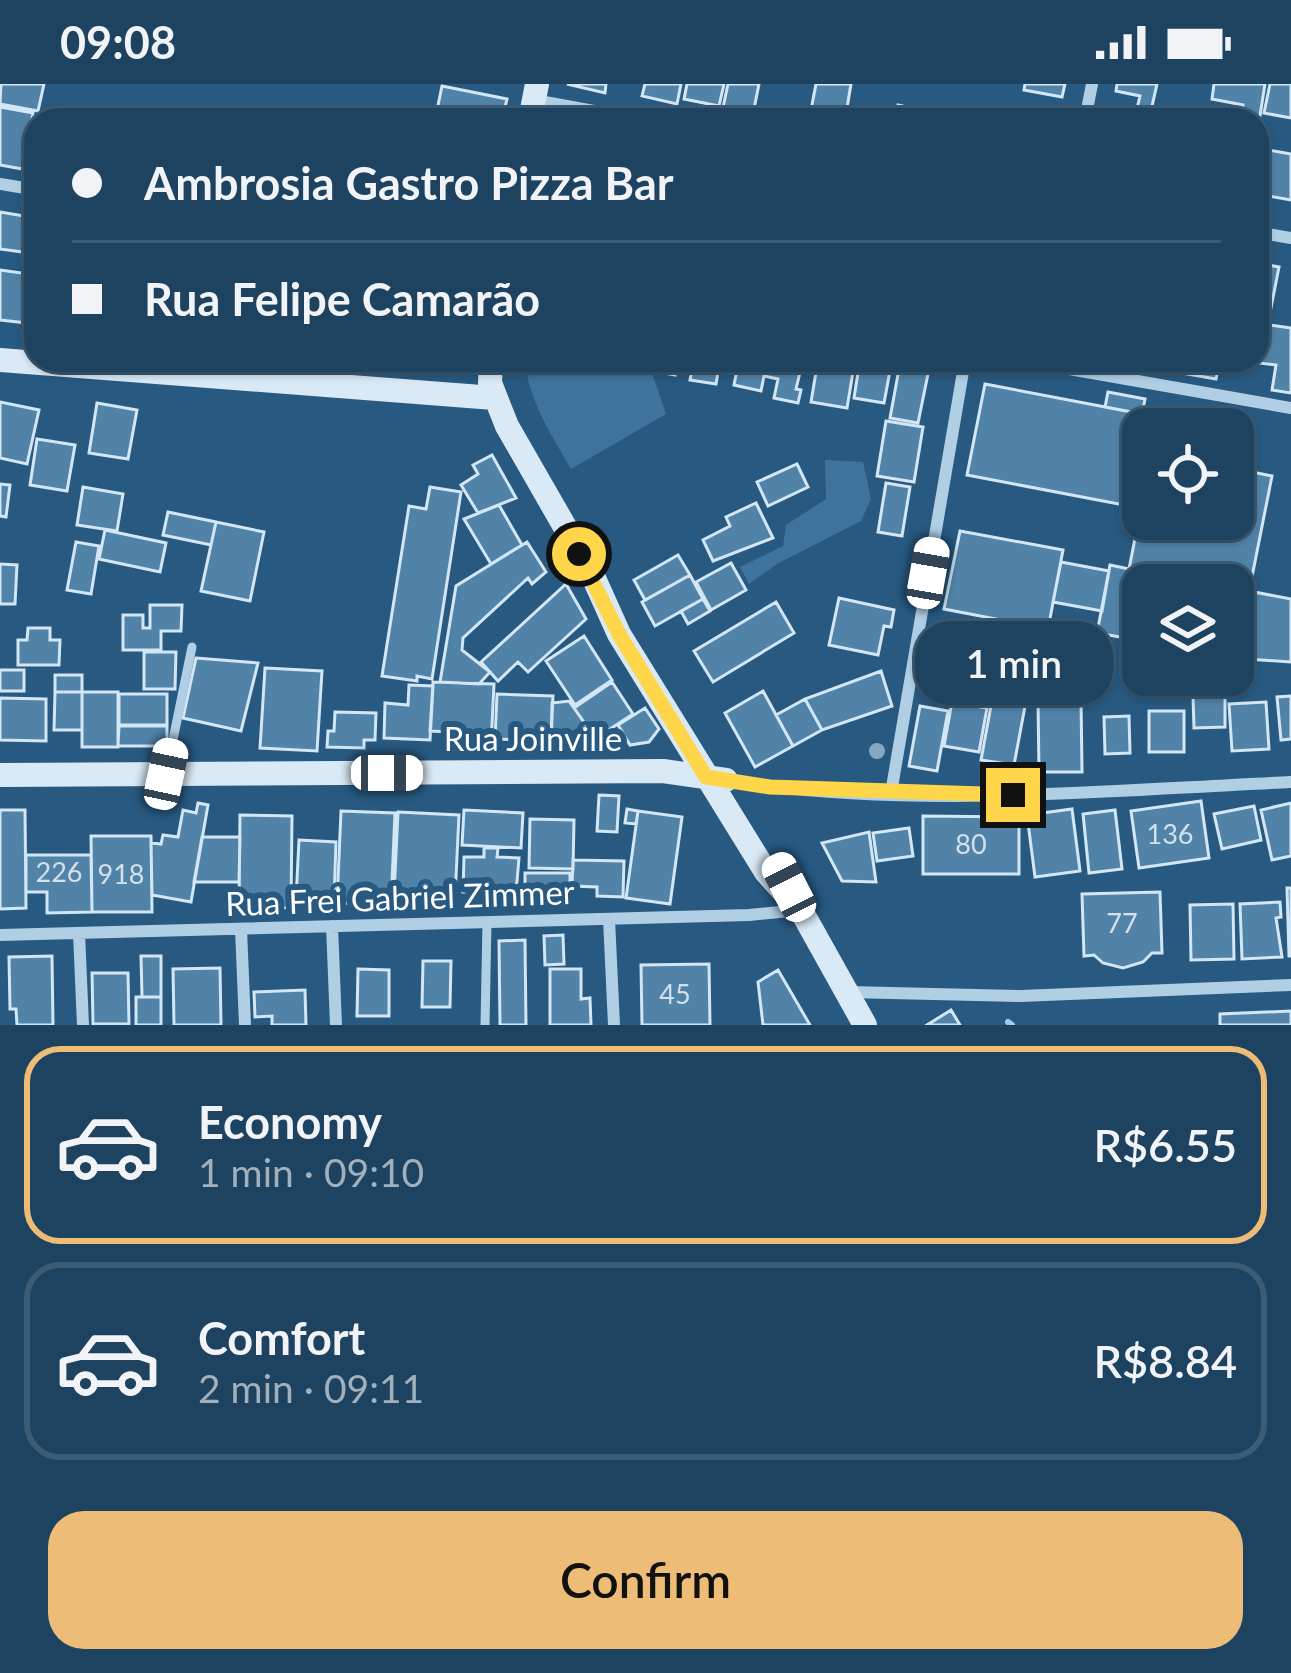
<!DOCTYPE html>
<meta charset="utf-8">
<style>
:root{--surface:#1e4360;--page:#264a66;--text:#f1f3f6;--muted:#a1b0bd;--line:#3c5c75;--accent:#edbc76}
body{margin:0;font-family:Lato,sans-serif;background:var(--page);color:var(--text);height:100vh;display:flex;flex-direction:column;font-size:45px;white-space:nowrap}
*{box-sizing:border-box;margin:0}
p{font-size:39px;color:var(--muted)}
.icon{flex:none;width:66px;height:66px;fill:none;stroke:currentColor;stroke-width:2;stroke-linecap:round;stroke-linejoin:round}
.map{position:relative;height:941px;overflow:hidden}
.drawer{display:flex;flex-direction:column;background:var(--surface);flex:1}
.drawer>*{flex:none}
.hud{position:absolute;left:24px;top:24px;width:1245px;height:264px;border-radius:36px;box-shadow:0 3px 9px #0004,0 0 0 3px var(--line);display:grid;align-content:center;height:264px;padding:0 48px;background:var(--surface)}
.tools{position:absolute;left:1122px;top:324px;display:grid;gap:24px}
.tools a{display:grid;place-items:center;width:132px;height:132px;border-radius:24px;background:var(--surface);box-shadow:0 3px 9px #0004,0 0 0 3px var(--line);font-size:60px}
.end{position:absolute;width:54px;height:54px;margin:-27px;border:15px solid #ffd54a;background:#111;box-shadow:0 0 0 6px #111}
.from{border-radius:50%}
.bubble{position:absolute;height:84px;border-radius:36px;background:var(--surface);box-shadow:0 3px 9px #0004,0 0 0 3px var(--line);font-size:39px;font-weight:600;line-height:84px;text-align:center}
.car{position:absolute;width:36px;height:72px;margin:-36px -18px;border-radius:15px;box-shadow:0 0 9px 3px #0007;background:linear-gradient(#fff 24%,#345 0 40%,#fff 0 76%,#345 0 86%,#fff 0)}
.hud b{display:flex;align-items:center;gap:42px;height:114px;font-size:45px}
.hud b+b{border-top:3px solid var(--line)}
.hud i{width:30px;height:30px;background:var(--text)}
ul{padding:21px 0 0;list-style:none}
li{display:flex;align-items:center;gap:36px;height:198px;margin:0 24px 18px;padding:0 24px;border:6px solid var(--line);border-radius:36px}
li div{flex:1}
li b{display:block;font-size:45px}
li em{font-style:normal;font-weight:600}
li.active{border-color:var(--accent)}
li>.icon{width:108px;height:108px;stroke-width:1.5}
.action{display:flex;gap:24px;margin-top:auto;padding:24px 48px}
.action a{flex:1;height:138px;border-radius:36px;background:var(--accent);color:#111;font-size:48px;font-weight:600;line-height:138px;text-align:center}
.status{display:flex;justify-content:space-between;align-items:center;height:84px;padding:0 60px;background:var(--surface);direction:ltr}
.status svg{height:33px;fill:currentColor}
.map>svg:first-child{display:block}
.green{fill:#3d739d}
.lines{fill:none;stroke-linecap:round;stroke-linejoin:round}
.stream{stroke:#a4cbe6;stroke-width:6}
.building{fill:#5183a8;stroke:#d2e6f5;stroke-width:3}
.service{stroke:#b0cfe5;stroke-width:9}
.minor{stroke:#b0cfe5;stroke-width:12}
.secondary{stroke:#d9e9f5;stroke-width:24}
.tree{fill:#86a7c0}
.route{stroke:#ffd54a;stroke-width:15}
.labels{text-anchor:middle;stroke-width:12;stroke-linejoin:round;paint-order:stroke}
.number-label{font-size:27px;fill:#d4e0e9}
.street-label{font-size:33px;fill:#fff;stroke:#285980}
</style>
<div class="status"><b>09:08</b><svg viewBox="0 0 49 12"><path d="M0 12V9h3v3zM5 12V6h3v6zM10 12V3h3v9zM15 12V0h3v12zM26 1h20v11H26zM47 4h2v5h-2z"/></svg></div>
<div class="map">
<svg width="1291" height="941" viewBox="0 0 1291 941">
<rect width="100%" height="100%" fill="#285980"/>
<path class="green" d="M525,276h52l75,13 14,41 -95,55c-20,-35 -43,-69 -46,-109z
M825,376l38,2 8,37 -10,22 -84,43 -28,20 -9,-17 43,-21 3,-21 40,-26z"/>
<g class="lines">
<path class="stream" d="M1008,938l4,3"/>
</g>
<path class="building" d="M1,0h43l-6,27 -38,-7z
M567,0h39l-1,9z
M645,0h36l-4,20 -35,-8z
M687,0h37l-5,22 -35,-7z
M728,0h31l-7,35 -30,-7z
M816,0h35l-6,36h-36z
M1025,0h40l-3,13 -38,-7z
M1117,0h40l-7,31 -14,-2 4,-17 -24,-5z
M1214,0h51l-6,38 -18,-3 2,-14 -31,-6z
M1270,0h21v34l-27,-5z
M442,2l65,13 -5,21h-67z
M898,21l23,5 -3,10h-24z
M0,23l33,6 -11,56 -22,-4z
M957,24l33,7 -1,5h-34z
M1257,64l34,6v46l-34,-6z
M0,128l36,6 -6,35 -30,-4z
M1257,179l22,4 -9,46 -13,-3z
M0,186l36,5v49l-36,-4z
M1257,239l34,5v65l-19,-3 4,-25 -17,-2 3,-17 -5,-1z
M650,276h28l-3,15 -27,-5z
M694,276h26l-4,24 -26,-4z
M739,276h64l-7,29 5,1 -3,13 -24,-5 4,-19 -14,-3 -3,15 -27,-6z
M818,276h37l-8,48 -36,-6z
M860,276h32l-8,43 -30,-5z
M1161,276h59l-4,19 -57,-10z
M899,285l29,5 -10,49 -28,-5z
M985,300l157,30 -18,91 -157,-30z
M1108,308l37,7 -3,15 -37,-7z
M0,318l39,8 -12,54 -27,-6z
M97,319l40,7 -9,49 -39,-6z
M1175,332l58,11v2h-60z
M886,337l37,6 -9,55 -37,-6z
M37,355l38,6 -8,46 -37,-6z
M492,371l24,43 -38,15 -17,-28 17,-11 -5,-9z
M797,380l11,23 -40,19 -11,-24z
M1233,384l39,8 -23,116 -16,-4v-3l-104,-16 14,-71v21h90z
M886,399l24,4 -8,49 -24,-4z
M0,400l10,1 -4,32 -6,-1z
M83,403l40,7 -6,37 -40,-6z
M430,403l31,5 -29,187 -15,-3v5l-35,-5 27,-170 17,3z
M756,419l17,35 -60,23 -10,-21 27,-14 -4,-9z
M499,421l23,40 -31,19 -27,-45z
M168,428l48,10 -5,23 -48,-10z
M216,438l48,10 -14,69 -49,-10z
M105,446l61,13 -6,29 -61,-13z
M960,447l103,19 -15,79 -104,-20z
M76,458l23,4 -8,48 -24,-4z
M527,458l19,30 -14,12 -4,-6 -65,60 -1,12 28,22 -11,12 -39,-2 16,-96z
M678,471l12,20 -45,25 -11,-20z
M1061,478l48,9 -7,40 -49,-9z
M731,479l15,27 -35,20 -15,-28z
M0,480l17,1 -2,39h-15z
M1110,481l19,4 86,16h-72v56l-46,-8z
M690,491l13,24 -48,27 -13,-24z
M566,500l20,35 -58,53 -10,-10 -20,19 -17,-19z
M1233,504l58,11v63l-58,-4z
M839,514l55,12 -3,17 -7,-1 -6,29 -49,-10z
M703,515l7,12 -22,13 -7,-13z
M776,518l18,31 -81,49 -19,-31z
M150,521h32l-1,26h-20v19h-38v-35h20v13h7z
M28,544h22v12h10l-1,25h-41v-25h9z
M584,552l28,44 -37,25 -29,-44z
M144,568h32l-1,37h-31z
M196,574l62,5 -17,68 -58,-13z
M265,584l57,3 -5,80 -57,-3z
M0,586h24v21h-24z
M881,587l11,35 -70,24 -17,-31z
M55,591h27v17h-27z
M433,598l61,2 -3,62 -41,-1 1,-13 -21,-1z
M612,598l21,32 -29,19 -3,-3 -8,5 -19,-27z
M409,601l24,1 -3,54 -46,-2 1,-35 23,2z
M763,607l30,55 -38,21 -30,-54z
M55,608h27v38h-28z
M82,608h36v55h-36z
M119,610h48v31h-48z
M497,610l56,2 -2,45 -56,-2z
M993,611l33,6 -12,64 -33,-5z
M1225,612v31l-31,1 -1,-31z
M1291,612v43l-10,1 -4,-43z
M0,614l46,1v42l-46,-1z
M805,615l17,31 -29,16 -17,-31z
M1081,615l1,73h-43l-1,-72z
M569,617l24,34h-8v10l-34,2 1,-44z
M952,618l35,6 -8,44 -35,-6z
M1266,618l3,47 -37,2 -3,-47z
M920,622l28,5 -11,60 -28,-5z
M645,624l14,21 -10,13 -19,3 -12,-20z
M1149,627h35v41h-35z
M335,628l41,1 -1,27h-11v8l-37,-1 1,-16h6z
M1129,632l1,37 -25,1 -1,-37z
M119,642h48v20h-49z
M599,711l20,1 -2,36 -20,-1z
M1201,717l8,57 -70,10 -8,-57z
M198,719l10,2 -17,97 -39,-7 -1,-52 10,1 2,-9 15,2 5,-27 13,3z
M1291,719v53l-19,4 -11,-50z
M1254,722l7,34 -39,9 -8,-35z
M627,725l11,2 -2,13 -11,-1z
M1072,725l8,62 -45,6 -8,-62z
M0,726h25l1,98 -26,1z
M464,726l59,3 -2,35 -59,-3z
M1115,726l7,59 -33,4 -6,-59z
M341,727l54,2 -4,92 -54,-2z
M638,727l44,6 -12,87 -44,-6z
M398,728l61,3 -4,83 -61,-3z
M240,731l52,1 -1,92 -52,-1z
M923,732l96,1v57h-96z
M530,735l44,1 -1,49 -44,-1z
M909,744l4,28 -36,5 -4,-28z
M869,748l7,50 -34,-1 -20,-38z
M91,752h60l1,76h-60z
M202,753h38l-1,45h-45z
M299,756l37,2 -2,59 -38,-2z
M484,764h14l-1,9 22,1 -3,35 -33,3v-4h-20l1,-35h20z
M26,771h65l1,57 -45,1v-21h-21z
M573,776l51,1 -1,36 -26,-1v-9l-25,-1z
M525,789h45v25l-45,-1z
M1287,804h4v68h-2z
M1160,808l2,61h-10l-9,9 -20,6 -20,-5 -9,-8 -10,1 -2,-62z
M1280,818l1,15 -5,1 6,39 -40,2 -2,-55z
M1233,820l1,55 -43,1 -1,-55z
M563,851l1,29 -19,1 -1,-29z
M525,856l1,85h-26l-1,-84z
M52,872l1,69h-36l-1,-16h-6l-1,-52z
M141,872h20v41h-19z
M423,877h28l-1,46h-28z
M709,880l1,61h-68l-1,-60z
M220,884l1,57h-47l-1,-56z
M358,885l31,1v46h-32z
M550,885h31v30l9,-1 1,27h-41z
M778,886l32,55h-47l-5,-43z
M92,889h36l1,51h-36z
M305,906l1,35h-34v-9l-17,1 -1,-25z
M136,913h25v28h-25z
M951,926l9,15h-33z
M1291,927v14h-71v-11z"/>
<g class="lines">
<path class="service" d="M167,685l25,-122
M485,941l2,-103"/>
<path class="minor" d="M534,16l109,20
M1085,36l7,-36
M0,100l31,5
M1257,148l34,6
M1018,276l273,48
M727,696c180,30 382,10 564,2
M891,709l74,-433
M609,835l5,106
M332,842l4,99
M241,845l4,96
M79,849l4,92
M0,851l749,-20 51,-5
M848,908l173,4 270,-11"/>
<path class="secondary" d="M530,36l7,-36
M0,276l494,38
M491,276l-1,23 17,43 85,148 27,60 147,238 34,38
M0,691l663,-4 63,9
M793,812l72,129"/>
</g>
<circle class="tree" cx="877" cy="667" r="8"/>
<g class="lines">
<path class="route" d="M579,470l40,80 87,143 64,10 243,8"/>
</g>
<g class="labels">
<g class="number-label">
<text x="1170" y="760">136</text>
<text x="971" y="770">80</text>
<text x="59" y="798">226</text>
<text x="121" y="800">918</text>
<text x="1122" y="849">77</text>
<text x="675" y="920">45</text>
</g>
<g class="street-label">
<text x="533" y="667">Rua Joinville</text>
<text transform="translate(400 814) rotate(-2)" y="12">Rua Frei Gabriel Zimmer</text>
</g>
</g>
</svg>
<div class="tools">
<a><svg class="icon" aria-label="locate" viewBox="0 0 24 24"><circle cx="12" cy="12" r="6"/><path d="M12 2v4M12 18v4M2 12h4M18 12h4"/></svg></a>
<a><svg class="icon" aria-label="layers" viewBox="0 0 24 24"><path d="M12 4l9 5-9 5-9-5zM3 14l9 5 9-5"/></svg></a>
</div>
<i class="end from" style="left:579px;top:470px"></i>
<i class="end" style="left:1013px;top:711px"></i>
<div class="bubble" style="left:915px;top:537px;width:198px">1 min</div>
<i class="car" style="left:928px;top:489px;rotate:10deg"></i>
<i class="car" style="left:387px;top:689px;rotate:90deg"></i>
<i class="car" style="left:166px;top:690px;rotate:12deg"></i>
<i class="car" style="left:789px;top:803px;rotate:333deg"></i>
<div class="hud">
<b><i class="from"></i>Ambrosia Gastro Pizza Bar</b>
<b><i></i>Rua Felipe Camarão</b>
</div>
</div>
<section class="drawer">
<ul>
<li class="active"><svg class="icon" aria-label="car" viewBox="0 0 24 24"><path d="M5 17H2v-5l4-1 3-4h7l3 4 3 1v5h-3M9 17h6M6 11h13"/><circle cx="7" cy="17" r="2"/><circle cx="17" cy="17" r="2"/></svg><div><b>Economy</b><p>1 min · 09:10</p></div><em>R$6.55</em></li>
<li><svg class="icon" aria-label="car" viewBox="0 0 24 24"><path d="M5 17H2v-5l4-1 3-4h7l3 4 3 1v5h-3M9 17h6M6 11h13"/><circle cx="7" cy="17" r="2"/><circle cx="17" cy="17" r="2"/></svg><div><b>Comfort</b><p>2 min · 09:11</p></div><em>R$8.84</em></li>
</ul>
<div class="action"><a>Confirm</a></div>
</section>
